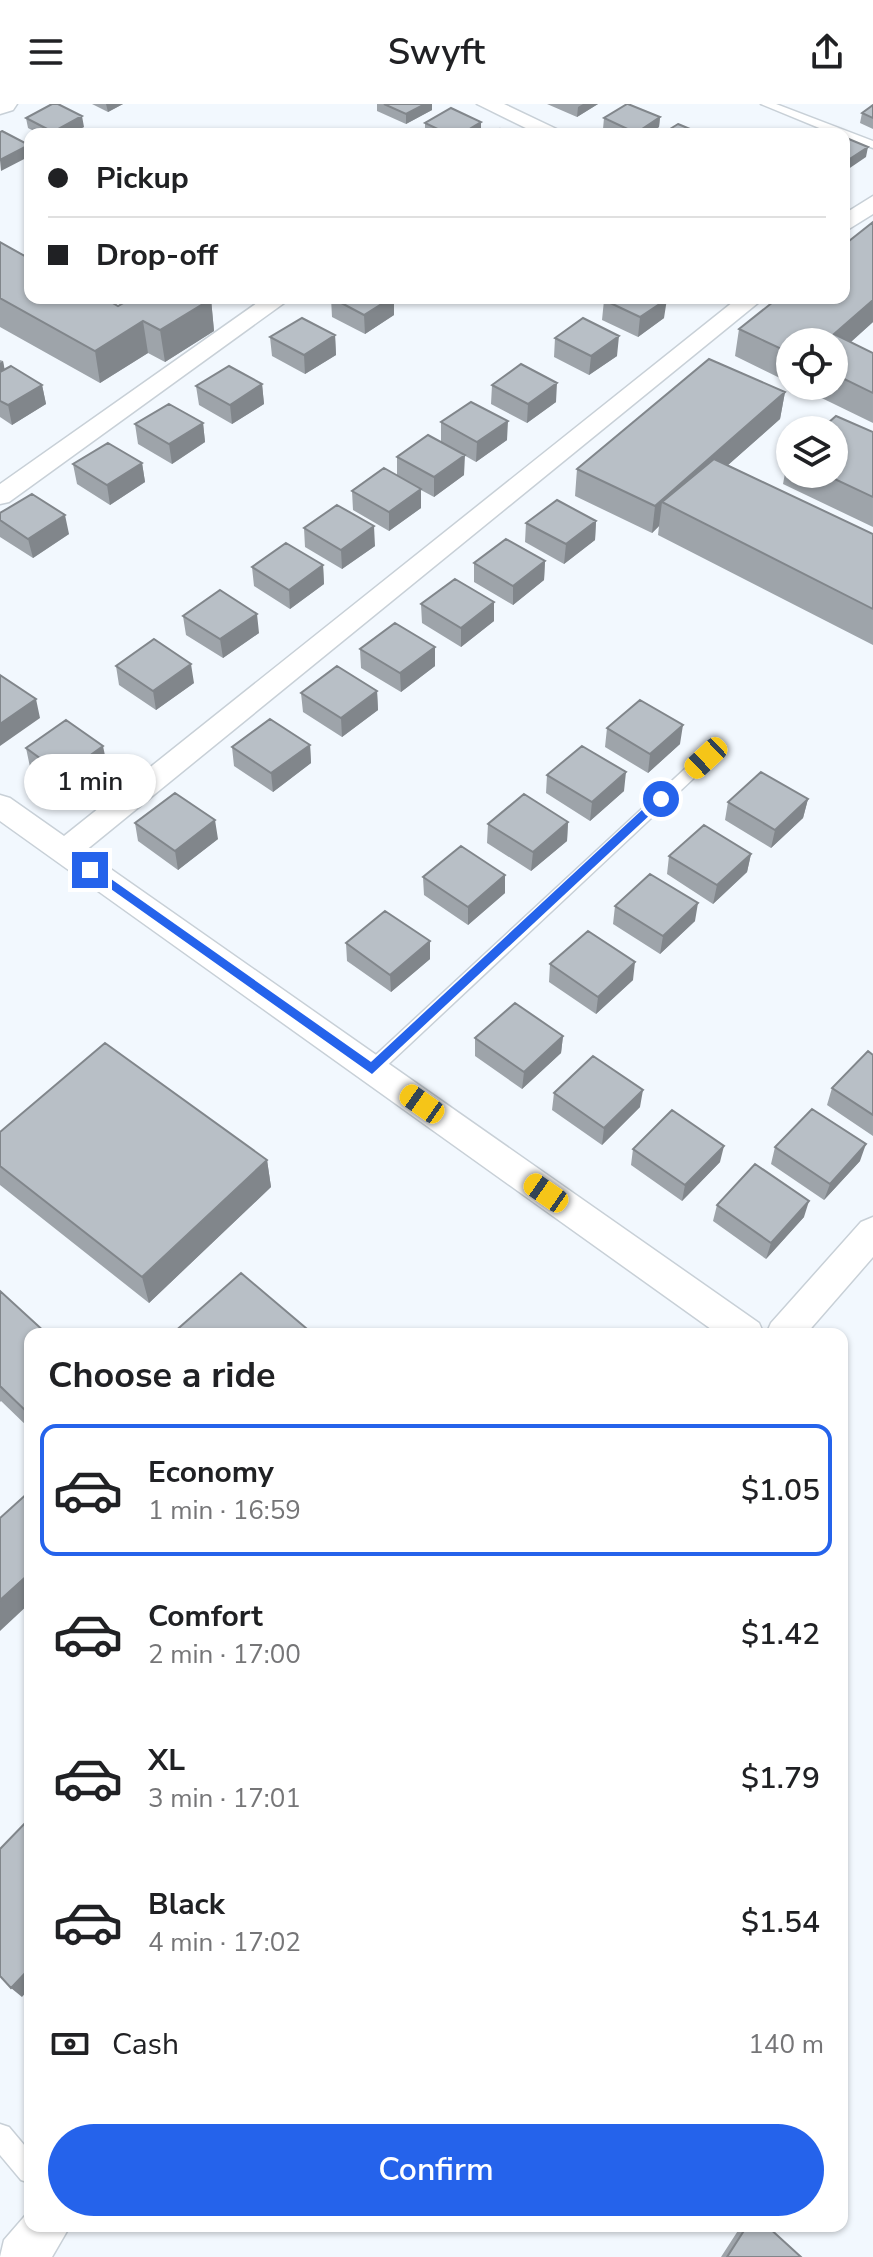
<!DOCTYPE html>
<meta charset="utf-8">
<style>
:root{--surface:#fff;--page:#f2f2f2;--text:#202124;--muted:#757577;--line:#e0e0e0;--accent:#2563eb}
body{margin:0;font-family:"Nunito Sans",sans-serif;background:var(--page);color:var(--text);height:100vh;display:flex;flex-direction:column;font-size:30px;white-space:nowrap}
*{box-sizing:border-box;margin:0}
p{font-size:26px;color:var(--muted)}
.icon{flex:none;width:44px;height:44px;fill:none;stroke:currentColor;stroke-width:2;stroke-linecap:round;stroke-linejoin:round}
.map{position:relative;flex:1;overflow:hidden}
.sheet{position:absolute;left:24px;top:1224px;width:824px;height:904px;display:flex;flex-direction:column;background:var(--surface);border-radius:16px;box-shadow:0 2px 6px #0004}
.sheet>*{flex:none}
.hud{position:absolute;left:24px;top:24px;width:826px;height:176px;border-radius:16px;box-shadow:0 2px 6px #0004;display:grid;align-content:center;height:176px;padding:0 24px;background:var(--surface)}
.fabs{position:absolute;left:776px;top:224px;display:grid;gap:16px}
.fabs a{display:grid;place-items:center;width:72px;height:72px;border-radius:50%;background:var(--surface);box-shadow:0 2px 6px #0004;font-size:40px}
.end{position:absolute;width:36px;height:36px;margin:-18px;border:10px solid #2563eb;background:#fff;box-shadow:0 0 0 4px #fff}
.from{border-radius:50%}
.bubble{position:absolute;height:56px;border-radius:28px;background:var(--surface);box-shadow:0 2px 6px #0004;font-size:26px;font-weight:600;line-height:56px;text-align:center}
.car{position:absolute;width:24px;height:48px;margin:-24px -12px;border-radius:10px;box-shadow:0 0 6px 2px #0007;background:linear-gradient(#f5c518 24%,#345 0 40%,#f5c518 0 76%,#345 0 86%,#f5c518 0)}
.hud b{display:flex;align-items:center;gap:28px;height:76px;font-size:30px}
.hud b+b{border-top:2px solid var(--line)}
.hud i{width:20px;height:20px;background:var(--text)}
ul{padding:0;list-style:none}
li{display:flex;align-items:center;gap:24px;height:132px;margin:0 16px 12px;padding:0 8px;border:4px solid transparent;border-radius:16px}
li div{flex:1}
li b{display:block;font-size:30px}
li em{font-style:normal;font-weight:600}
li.on{border-color:var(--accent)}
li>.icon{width:72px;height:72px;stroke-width:1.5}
h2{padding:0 24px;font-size:36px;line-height:96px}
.pay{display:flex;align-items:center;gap:20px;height:88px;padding:0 24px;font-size:30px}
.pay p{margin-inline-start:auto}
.cta{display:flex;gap:16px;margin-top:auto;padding:16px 24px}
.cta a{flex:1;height:92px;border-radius:48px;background:var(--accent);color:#fff;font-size:32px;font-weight:600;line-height:92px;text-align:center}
header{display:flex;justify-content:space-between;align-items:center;height:104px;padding:0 24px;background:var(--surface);font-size:36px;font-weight:600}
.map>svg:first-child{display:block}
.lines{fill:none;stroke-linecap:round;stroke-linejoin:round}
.service-casing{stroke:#c8d0d7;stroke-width:3}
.minor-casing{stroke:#c8d0d7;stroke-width:3}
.tertiary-casing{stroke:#c8d0d7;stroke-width:3}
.service{fill:#fff;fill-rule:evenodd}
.minor{fill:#fff;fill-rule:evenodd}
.tertiary{fill:#fff;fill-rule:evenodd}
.wall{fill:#9ea4aa}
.shaded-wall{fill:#81868b}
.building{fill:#b8bfc6;stroke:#81868b;stroke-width:2}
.route{fill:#2563eb}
</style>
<header><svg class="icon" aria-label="menu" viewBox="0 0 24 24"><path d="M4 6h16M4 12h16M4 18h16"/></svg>Swyft<svg class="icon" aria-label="share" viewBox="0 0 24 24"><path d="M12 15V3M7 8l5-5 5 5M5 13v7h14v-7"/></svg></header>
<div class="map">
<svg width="873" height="2153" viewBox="0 0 873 2153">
<rect width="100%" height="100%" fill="#f2f8fe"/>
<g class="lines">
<g class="service-casing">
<path id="service" d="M761,0h15l97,37v7l-29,-10v-4h-10z
M706,649l8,5 -3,4 -333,312h-12l-3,-5 3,-5 335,-310z
M0,2020l9,3 21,25v31l-9,-3 -21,-25z"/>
</g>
<g class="minor-casing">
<path id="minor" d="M477,0h27l63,30h-29z
M873,92v18l-29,18v-18z
M264,194h27l-282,204 -9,2v-20z
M738,194h26l-679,553 674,472 5,11h-46l-718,-513v-26l10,3 54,38z
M873,1113v40l-67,77h-40l5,-11 90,-101z
M30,2106v16h40l-18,31h-52l4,-17z"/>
</g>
<g class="tertiary-casing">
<path id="tertiary" d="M0,0h17l-4,6 -13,4z"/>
</g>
<use href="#service" class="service"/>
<use href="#minor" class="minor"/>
<use href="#tertiary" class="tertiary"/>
</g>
<path class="wall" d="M92,0h31l-15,8z
M377,0h55v6l-26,14 -29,-13z
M547,0h51l-21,13z
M873,1v24l-13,-6 2,-10z
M660,13l-1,10 -11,7h-33l-12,-5 1,-11z
M26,14l58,9 -15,7h-29l-12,-6z
M425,19l56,9 -3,2h-52l-1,-1z
M873,118v100l-22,20 22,11v70l-76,-37h37v-44h-44v41l-55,-27 4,-27z
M0,138l118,64 93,-7 3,32 -49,31 -17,-9 -48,30 -100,-56z
M229,194h19l-9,5z
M331,194l63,17 -29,19 -33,-17z
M666,194h23l-10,6z
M604,196l60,18 -26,19 -36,-17z
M335,231l1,20 -31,19 -33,-18 -2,-19z
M555,234l62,18 -28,19 -35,-18z
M0,256l3,1 1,9 38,15 4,19 -34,21 -12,-8z
M262,280l2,20 -32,20 -33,-19 -3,-19z
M492,281l64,17 -29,21 -36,-19z
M785,288l-5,27 -52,46 145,69v111l-215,-110 1,-9 -7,7 -77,-37 2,-27z
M441,318l66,18 -31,22 -35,-20z
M203,319l2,19 -33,22 -34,-20 -3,-20z
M873,328v95l-90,-43 5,-27 2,-1v18h44z
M397,353l67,18 -30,22 -13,-7v18l-32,23 -36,-21 -1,-19 45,-15z
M142,359l3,19 -35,23 -33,-21 -4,-20z
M0,409l69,21 -36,24 -33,-21z
M596,417l-1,19 -31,24 -39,-22 1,-19z
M304,424l71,18 -33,23 -37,-22z
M545,457l-1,19 -31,25 -39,-23v-19z
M323,461l1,19 -34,25 -36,-23 -2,-19z
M421,500l73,17 -33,26 -39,-24z
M183,512l76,17 -36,25 -37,-23z
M360,545l75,17 -34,26 -40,-24z
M116,562l78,17 -38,27 -37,-25z
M377,587l1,19 -36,27 -39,-25 -2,-19z
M607,624l73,16 -32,29 -43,-26z
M310,641l1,18 -38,29 -39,-26 -2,-19z
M26,644l81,17 -40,29 -37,-27z
M547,671l77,16 -34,30 -44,-28z
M808,695l-5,19 -32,30 -46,-28 3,-18z
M568,718l-1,19 -36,30 -44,-28 1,-19z
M135,719l83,16 -40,31 -40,-29z
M751,750l-4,18 -34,32 -46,-30 2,-18z
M423,773l82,16 -37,32 -44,-30z
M615,802l80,15 -35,33 -47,-30z
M346,839l84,16 -39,33 -44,-31z
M550,860l83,16 -37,34 -47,-32z
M563,932l-2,17 -39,36 -47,-33v-18z
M873,951v81l-46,-31 5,-17z
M554,989l86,14 -38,38 -50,-35z
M0,1028l267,28 4,27 -122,116 -149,-118z
M775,1043l85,14 -36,39 -53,-36z
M633,1045l87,13 -38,39 -51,-36z
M717,1101l87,12 -38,42 -53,-38z
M0,1187l30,43v95l-29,-28 -1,1z
M741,2122h26l34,31h-80z"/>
<path class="shaded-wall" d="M106,0h17l-15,8z
M425,0h7v6l-26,14v-10z
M583,0h15l-21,13 1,-10z
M82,12l2,11 -15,7h-16v-2z
M660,13l-1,10 -11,7h-12v-1z
M481,18v10l-3,2h-17z
M29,41l1,11 -29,15 -1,-11z
M868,43l-2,10 -22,15 1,-10z
M238,194h10l-9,5z
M391,194h3v17l-29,19 -1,-19z
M680,194h9l-10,6z
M211,195l3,32 -49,31 -5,-32z
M667,195l-3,19 -26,19 2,-20z
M873,196v22l-39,35v-23z
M143,217l5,32 -48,30 -5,-32z
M335,231l1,20 -31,19 -1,-19z
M619,232l-2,20 -28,19 2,-19z
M3,257l4,20 -7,4v-22z
M557,279l-1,19 -29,21 1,-19z
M262,280l2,20 -32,20 -2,-19z
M42,281l4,19 -34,21 -4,-20z
M785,288l-5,27 -103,91 -15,-8 -3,24 -7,7 3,-27z
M508,317l-1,19 -31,22 1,-20z
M203,319l2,19 -33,22 -3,-20z
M465,351l-1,20 -30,22v-20z
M142,359l3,19 -35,23 -3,-20z
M421,385v19l-32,23v-19z
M65,411l4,19 -36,24 -5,-19z
M596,417l-1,19 -31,24 2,-20z
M374,422l1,20 -33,23 -1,-19z
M545,457l-1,19 -31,25v-19z
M323,461l1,19 -34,25 -1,-19z
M494,498v19l-33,26v-19z
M257,510l2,19 -36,25 -3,-19z
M435,543v19l-34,26 -1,-19z
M191,560l3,19 -38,27 -3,-19z
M377,587l1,19 -36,27 -1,-19z
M36,595l4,19 -40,28v-22z
M683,621l-3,19 -32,29 2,-19z
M310,641l1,18 -38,29 -2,-19z
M103,642l4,19 -40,29 -4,-19z
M626,668l-2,19 -34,30 2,-19z
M808,695l-5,19 -32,30 4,-18z
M215,716l3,19 -40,31 -3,-19z
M568,718l-1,19 -36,30 2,-19z
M751,750l-4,18 -34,32 4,-19z
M505,771v18l-37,32v-18z
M698,799l-3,18 -35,33 3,-18z
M430,837v18l-39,33 -1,-17z
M635,858l-2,18 -37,34 2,-17z
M563,932l-2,17 -39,36 2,-17z
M643,986l-3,17 -38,38 2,-17z
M866,1040l-6,17 -36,39 6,-16z
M724,1042l-4,16 -38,39 3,-16z
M267,1056l4,27 -122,116 -7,-26z
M809,1097l-5,16 -38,42 5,-16z
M30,1469v30l-30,28v-31z
M30,1864v20l-8,9 -11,-9z"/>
<path class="building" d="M52,0h6l24,12 -29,16 -27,-14z
M384,0h41l-19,10z
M627,0h1l32,13 -24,16 -32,-15z
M873,1v13l-11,-5z
M451,4l30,14 -20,12h-13l-23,-11z
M678,20l24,10h-40z
M500,25l10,5h-18z
M2,27l27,14 -29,15v-28z
M844,33l24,10 -23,15z
M873,118v78l-39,34 39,19v40l-39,-19v-32h-44v11l-51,-24 39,-31h66v-53z
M0,138l30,17v39h74l14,8 14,-8 79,1 -51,31 -17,-9 -48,30 -95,-53z
M332,194h59l-27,17z
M607,194h58l2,1 -27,18 -36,-17z
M302,214l33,17 -31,20 -34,-18z
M583,214l36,18 -28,20 -36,-18z
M709,255l76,33 -130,114 -78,-37z
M521,260l36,19 -29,21 -36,-19z
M11,262l31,19 -34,20 -8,-4v-29z
M229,262l33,18 -32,21 -34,-19z
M471,298l37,19 -31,21 -36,-20z
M169,300l34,19 -34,21 -34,-20z
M836,312l37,16v65l-49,-23h10v-44h-14z
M428,331l37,20 -31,22 -37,-20z
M108,339l34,20 -35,22 -34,-21z
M714,355l159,75v75l-211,-107z
M384,364l37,21 -32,23 -37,-21z
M32,390l33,21 -37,24 -28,-19v-7z
M557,396l39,21 -30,23 -40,-21z
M337,401l37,21 -33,24 -37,-22z
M506,435l39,22 -32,25 -39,-23z
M286,439l37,22 -34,25 -37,-23z
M455,475l39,23 -33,26 -40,-24z
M220,486l37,24 -37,25 -37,-23z
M395,519l40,24 -35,26 -40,-24z
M154,535l37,25 -38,27 -37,-25z
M337,562l40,25 -36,27 -40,-25z
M0,571l36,24 -36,25z
M640,596l43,25 -33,29 -43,-26z
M270,615l40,26 -39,28 -39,-26z
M66,616l37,26 -40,29 -37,-27z
M582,642l44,26 -34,30 -45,-27z
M761,668l47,27 -33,31 -47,-28z
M175,689l40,27 -40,31 -40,-28z
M524,690l44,28 -35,30 -45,-28z
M704,721l47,29 -34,31 -48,-29z
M461,742l44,29 -37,32 -45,-30z
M650,770l48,29 -35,33 -48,-30z
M385,807l45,30 -40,34 -44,-32z
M588,827l47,31 -37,35 -48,-33z
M515,899l48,33 -39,36 -49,-34z
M105,939l162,117 -125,117 -142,-111v-34z
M868,947l5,4v60l-41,-27z
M593,952l50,34 -39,38 -50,-35z
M812,1005l54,35 -36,40 -55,-37z
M672,1006l52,36 -39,39 -52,-36z
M755,1060l54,37 -38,42 -54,-38z
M241,1169l72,61h-141z
M0,1187l47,43h-17v81l-30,-29z
M30,1387v82l-30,27v-82z
M30,1714v150l-19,20 -11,-12v-127z
M747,2122h20l34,31h-74z"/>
<path class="route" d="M657,692l10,3 -295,275 -288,-204 10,-3 277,195z"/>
</svg>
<div class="fabs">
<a><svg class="icon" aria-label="locate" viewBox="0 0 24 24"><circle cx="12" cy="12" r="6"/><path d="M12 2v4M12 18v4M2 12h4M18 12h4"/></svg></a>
<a><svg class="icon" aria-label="layers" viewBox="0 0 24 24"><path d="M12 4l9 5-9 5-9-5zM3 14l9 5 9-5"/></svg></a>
</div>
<i class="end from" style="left:661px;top:695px"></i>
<i class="end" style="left:90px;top:766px"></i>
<div class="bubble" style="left:24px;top:650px;width:132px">1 min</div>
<i class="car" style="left:706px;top:654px;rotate:227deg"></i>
<i class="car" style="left:422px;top:1000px;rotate:305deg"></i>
<i class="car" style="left:546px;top:1089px;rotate:305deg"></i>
<div class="hud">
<b><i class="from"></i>Pickup</b>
<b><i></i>Drop-off</b>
</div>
<section class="sheet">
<h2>Choose a ride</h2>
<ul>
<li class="on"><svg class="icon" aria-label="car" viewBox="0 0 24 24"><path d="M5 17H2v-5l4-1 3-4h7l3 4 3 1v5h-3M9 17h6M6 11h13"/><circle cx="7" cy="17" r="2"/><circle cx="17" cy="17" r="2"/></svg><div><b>Economy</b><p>1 min · 16:59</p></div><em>$1.05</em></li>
<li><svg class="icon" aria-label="car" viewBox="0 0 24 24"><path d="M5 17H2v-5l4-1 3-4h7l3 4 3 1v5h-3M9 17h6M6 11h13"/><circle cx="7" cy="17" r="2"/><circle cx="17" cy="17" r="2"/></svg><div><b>Comfort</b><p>2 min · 17:00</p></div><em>$1.42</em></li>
<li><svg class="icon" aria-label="car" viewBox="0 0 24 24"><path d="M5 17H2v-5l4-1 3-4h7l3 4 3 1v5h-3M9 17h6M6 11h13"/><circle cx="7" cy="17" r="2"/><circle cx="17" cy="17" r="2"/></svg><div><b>XL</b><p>3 min · 17:01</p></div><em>$1.79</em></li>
<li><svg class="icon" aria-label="car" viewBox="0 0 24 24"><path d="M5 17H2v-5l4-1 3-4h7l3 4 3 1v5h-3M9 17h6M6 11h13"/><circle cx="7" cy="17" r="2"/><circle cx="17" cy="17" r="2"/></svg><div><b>Black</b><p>4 min · 17:02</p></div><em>$1.54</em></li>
</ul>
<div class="pay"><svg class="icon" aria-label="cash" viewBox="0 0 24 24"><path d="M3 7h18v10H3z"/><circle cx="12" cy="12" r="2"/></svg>Cash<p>140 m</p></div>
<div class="cta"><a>Confirm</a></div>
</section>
</div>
